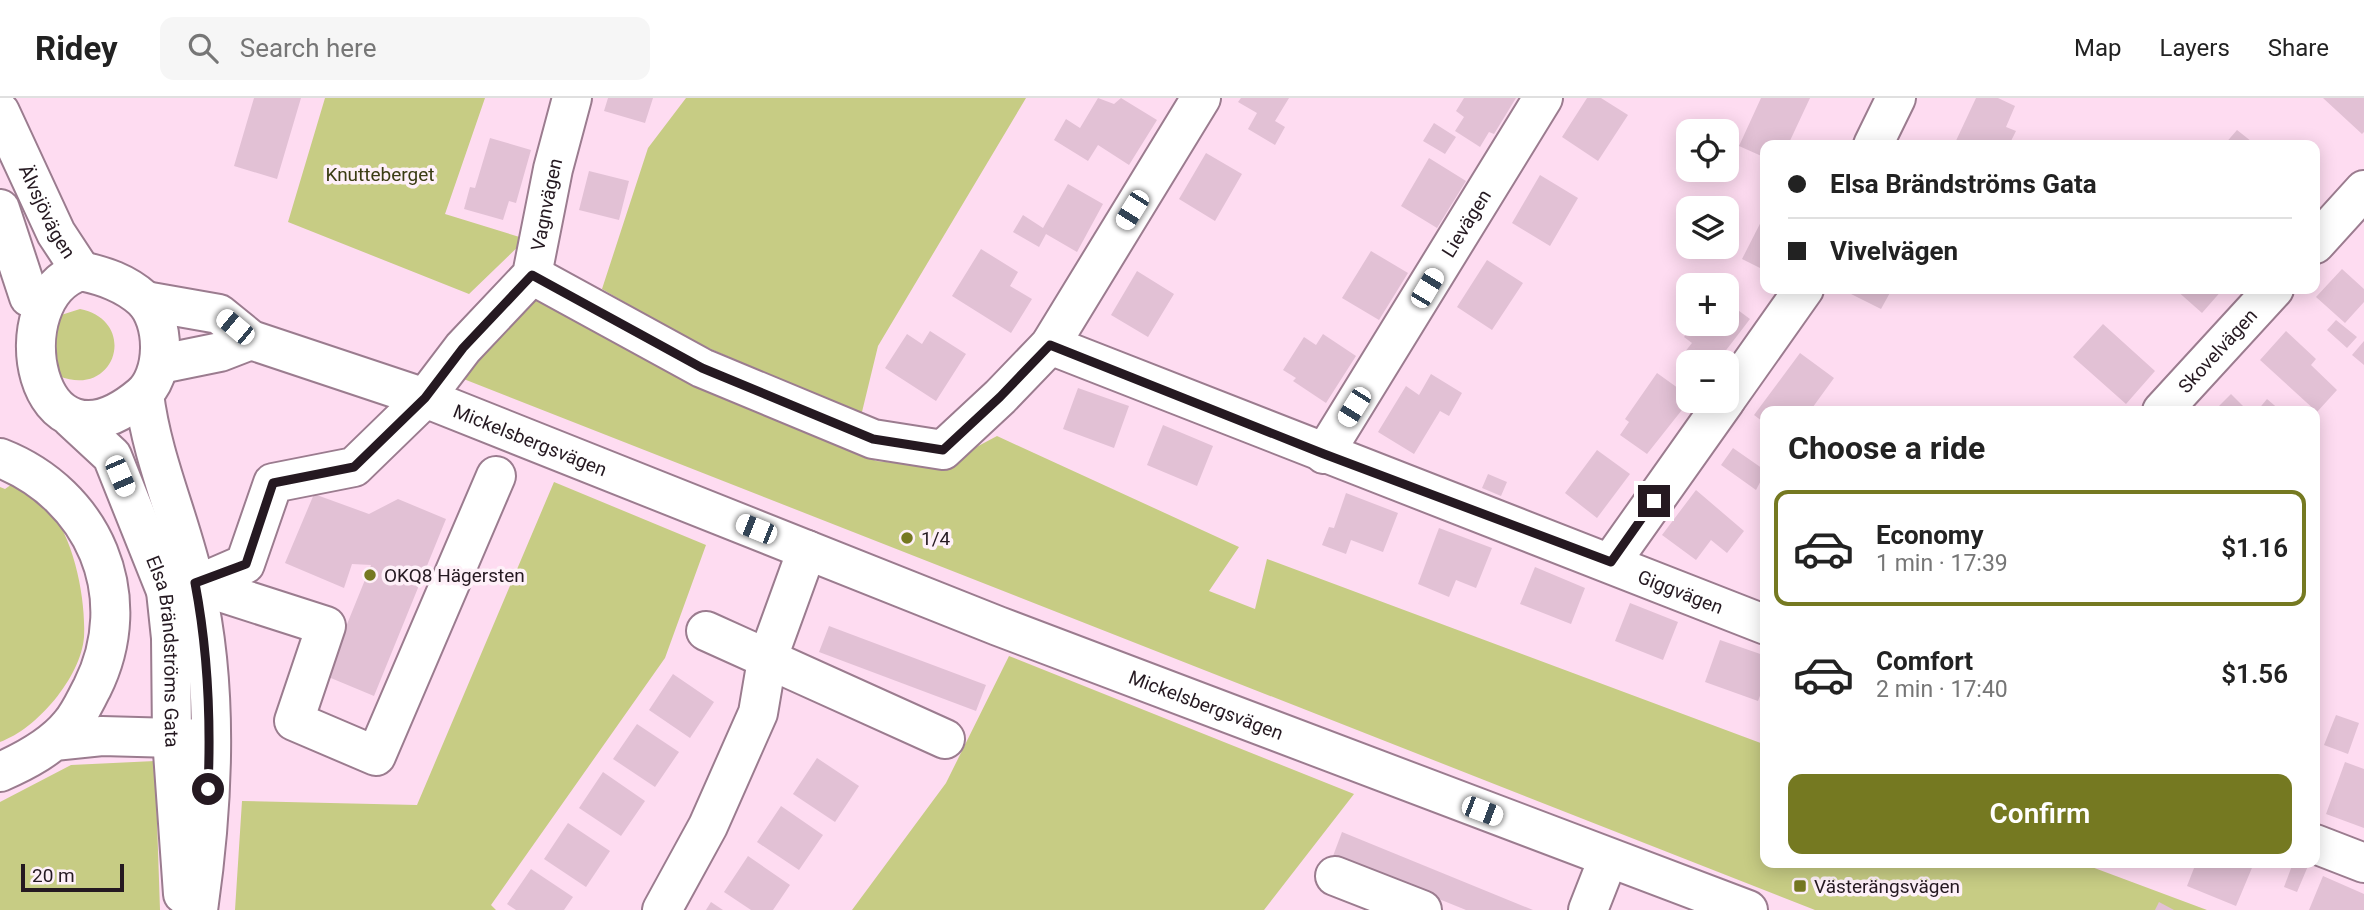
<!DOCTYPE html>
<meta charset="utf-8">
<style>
:root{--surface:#fff;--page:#f6f6f6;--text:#222;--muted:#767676;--line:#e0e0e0;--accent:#757921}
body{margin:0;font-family:Roboto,sans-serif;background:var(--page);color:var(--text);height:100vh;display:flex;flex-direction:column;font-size:26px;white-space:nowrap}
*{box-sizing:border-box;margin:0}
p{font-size:23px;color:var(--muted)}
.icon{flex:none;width:38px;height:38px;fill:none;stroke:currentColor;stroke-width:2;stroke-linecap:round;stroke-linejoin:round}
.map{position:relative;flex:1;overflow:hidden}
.drawer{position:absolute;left:1760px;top:308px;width:560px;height:462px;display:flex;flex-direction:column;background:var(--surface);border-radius:14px;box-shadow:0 4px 18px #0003}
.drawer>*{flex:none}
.top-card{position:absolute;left:1760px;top:42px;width:560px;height:154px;border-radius:14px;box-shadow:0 4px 18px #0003;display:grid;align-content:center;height:154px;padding:0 28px;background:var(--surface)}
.controls{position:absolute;left:1676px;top:21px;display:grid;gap:14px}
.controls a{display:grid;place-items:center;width:63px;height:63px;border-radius:14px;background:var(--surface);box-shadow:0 4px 18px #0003;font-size:35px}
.scale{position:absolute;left:21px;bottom:18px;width:103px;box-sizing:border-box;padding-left:7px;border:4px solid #251921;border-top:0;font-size:19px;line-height:24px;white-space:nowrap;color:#251921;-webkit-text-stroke:5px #fef0f8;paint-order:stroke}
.end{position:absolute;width:32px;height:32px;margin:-16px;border:9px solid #251921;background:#fff;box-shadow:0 0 0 4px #fff}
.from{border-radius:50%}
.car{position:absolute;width:21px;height:42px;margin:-21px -10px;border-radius:9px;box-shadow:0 0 5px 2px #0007;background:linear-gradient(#fff 24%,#345 0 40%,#fff 0 76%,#345 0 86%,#fff 0)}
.top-card b{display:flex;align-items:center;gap:24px;height:66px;font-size:26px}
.top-card b+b{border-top:2px solid var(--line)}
.top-card i{width:18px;height:18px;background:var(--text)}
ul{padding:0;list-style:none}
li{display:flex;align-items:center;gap:21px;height:116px;margin:0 14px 10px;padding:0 14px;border:4px solid transparent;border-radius:14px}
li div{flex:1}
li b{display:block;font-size:26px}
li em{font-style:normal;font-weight:600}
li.current{border-color:var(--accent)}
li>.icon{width:63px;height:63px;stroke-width:1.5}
h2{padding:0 28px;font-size:32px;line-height:84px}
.cta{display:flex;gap:14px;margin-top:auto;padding:14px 28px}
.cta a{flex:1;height:80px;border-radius:14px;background:var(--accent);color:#fff;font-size:28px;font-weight:600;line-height:80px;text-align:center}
header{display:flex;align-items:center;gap:42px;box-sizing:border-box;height:98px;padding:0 35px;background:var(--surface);border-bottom:2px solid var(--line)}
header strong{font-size:33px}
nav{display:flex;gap:38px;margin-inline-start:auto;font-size:24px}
.search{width:490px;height:63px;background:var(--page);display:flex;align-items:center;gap:18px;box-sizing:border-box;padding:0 24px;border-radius:14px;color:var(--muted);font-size:26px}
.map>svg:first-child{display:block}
.green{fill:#c7cc84}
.building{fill:#e2c1d5}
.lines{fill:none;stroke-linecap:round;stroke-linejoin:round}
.minor-casing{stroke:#9b7c8f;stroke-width:42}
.major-casing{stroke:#9b7c8f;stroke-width:42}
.highway-casing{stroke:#9b7c8f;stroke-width:42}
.minor{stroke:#fff;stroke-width:38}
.major{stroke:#fff;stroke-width:38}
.highway{stroke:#fff;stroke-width:38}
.route{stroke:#251921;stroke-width:9}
.poi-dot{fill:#757921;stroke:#fef0f8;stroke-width:2.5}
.labels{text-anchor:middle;stroke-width:7;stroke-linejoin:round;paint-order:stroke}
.park-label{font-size:19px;fill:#3a3c13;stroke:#fef0f8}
.street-label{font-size:19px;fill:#251921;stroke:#fef0f8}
.poi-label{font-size:19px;fill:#251921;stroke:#fef0f8;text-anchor:start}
</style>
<header>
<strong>Ridey</strong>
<div class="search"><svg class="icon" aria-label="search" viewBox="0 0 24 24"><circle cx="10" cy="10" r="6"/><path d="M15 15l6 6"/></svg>Search here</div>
<nav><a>Map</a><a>Layers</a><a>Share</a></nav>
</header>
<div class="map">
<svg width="2364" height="812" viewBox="0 0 2364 812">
<rect width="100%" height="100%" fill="#fedcf1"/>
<path class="green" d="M325,0h160l-40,116 81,25 -57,55 -181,-72z
M686,0h340l-148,248 -17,70 -177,-79 -82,-48 46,-141z
M536,192l340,171 63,6 58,-31 242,111 -30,44 46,18 12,-50 499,186v118h315l126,47h-392l-1359,-534z
M80,211c59,12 36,90 -21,67l-15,-41 14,-19z
M15,384c10,8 25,16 34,27 25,29 37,90 35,128 -3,40 -47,92 -84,105v-255l5,2z
M554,384l152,63 -41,113 -174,247 5,5h-261l7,-109 175,4z
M1009,558l345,138 -90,116h-412l94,-127z
M155,663l5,149h-160v-108l71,-37z"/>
<path class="building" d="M254,0h47l-24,81 -43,-13z
M608,0h45l-8,25 -41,-12z
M1098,0l16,6 7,-6 36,22 -28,45 -31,-20 -10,16 -34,-21 12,-21 14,9z
M1241,0h48l-14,23 10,6 -10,18 -27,-16 9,-16 -19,-11z
M1464,0h52l-22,36 -5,-2 -9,15 -25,-16 9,-14 -8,-6z
M1587,0h14l27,17 -30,46 -36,-24z
M1761,0h49l-22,47h-22v13l-27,-12z
M1976,0h22l17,8 -9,21 10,4 -7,14h-55z
M2323,0h41v34l-2,2z
M1434,25l22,14 -11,17 -22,-13z
M2237,32l19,15h-32z
M490,40l41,12 -15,53 -7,-2 -6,19 -39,-11 6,-22 5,1z
M1206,55l36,21 -27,47 -36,-22z
M1429,60l37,23 -29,47 -36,-22z
M589,73l40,10 -10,39 -40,-10z
M1540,77l38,23 -28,48 -38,-23z
M1068,86l35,20 -26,48 -31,-18 -7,13 -26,-15 10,-17 20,13z
M1766,114v59l-24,-12z
M981,151l37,23 -8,14 22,13 -21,34 -59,-37z
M1371,153l37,22 -29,47 -37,-22z
M1487,162l36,23 -31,47 -35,-23z
M2342,171l22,20v13l-19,21 -29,-26z
M1137,173l37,23 -26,43 -37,-22z
M1841,191h51l-11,20z
M2175,191h48l-21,24z
M1727,204l23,17 -33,43h-22l-11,-9 8,-10 -8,-6 10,-13h33z
M2336,222l21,17 -10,11 -20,-18z
M2103,226l52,47 -29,33 -53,-47z
M930,233l36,23 -30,47 -51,-33 22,-34 15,10z
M2286,233l30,28 -5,6 26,25 -20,22 -57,-52z
M1323,236l33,22 -30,47 -33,-22 3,-3 -13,-8 21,-33 12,8z
M2364,243v24l-12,-10z
M1800,255l34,25 -24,33h-44v13l-12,-9z
M1657,275l32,23v5l-42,53 -27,-19 9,-13 -4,-3z
M1431,276l31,19 -13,23 -9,-5 -26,43 -36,-22 28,-46 13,9z
M1078,290l51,18 -15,42 -51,-19z
M2231,296l17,17h-34z
M2267,301l14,12h-24z
M1163,327l50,21 -16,40 -50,-21z
M1733,350l33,23 -10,19 -35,-25z
M1597,352l33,24 -33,44 -32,-25z
M1488,376l19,8 -6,14 -19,-8z
M1696,392l48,41 -17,22 -16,-13 -15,20 -34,-25z
M1346,395l52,20 -15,39 -32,-12 -5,14 -24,-9 7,-18 5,1z
M314,396l55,20 29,-15 48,20 -72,177 -48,-20 45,-111 -19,-1 -8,24 -59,-25z
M1439,430l53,20 -16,40 -20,-8 -7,17 -31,-13z
M1535,469l50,21 -14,36 -51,-20z
M1630,505l48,19 -15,38 -48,-19z
M829,528l157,59 -10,26 -157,-59z
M1720,542l46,16v24l-8,21 -53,-19z
M673,576l41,28 -24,36 -41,-28z
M2336,617l23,8 -11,31 -24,-9z
M637,626l42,28 -24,35 -42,-28z
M817,660l42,28 -24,36 -42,-28z
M2345,664l19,7v59l-38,-14z
M603,674l42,29 -24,35 -42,-28z
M781,708l42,29 -24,35 -42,-28z
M568,725l42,28 -24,36 -42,-28z
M1342,734l191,78h-67l-133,-54z
M748,758l42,29 -17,25h-22l-27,-18z
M2196,765h58l-18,43 -49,-20z
M2293,765l15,3 -11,26 -13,-5z
M531,771l42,28 -9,13h-48l-9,-6z
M2323,778l41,18v16h-55z
M711,804l12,8h-17z
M2159,804l15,8h-19z"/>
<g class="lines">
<g class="minor-casing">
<g id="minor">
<path d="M1873,47l23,-47"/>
<path d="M2315,146l49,-54"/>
<path d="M532,177l170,93 171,71 70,11 57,-53 50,-52 151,-247"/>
<path id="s1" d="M1050,247l716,280"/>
<path d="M144,296c8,66 37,127 51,191 24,104 18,221 3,325"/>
<path d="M1727,300l77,-109"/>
<path id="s2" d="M2162,313l112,-122"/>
<path id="s3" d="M71,320l41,38 54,135 5,47 1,100 11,156"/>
<path id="s4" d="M1324,356l219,-356"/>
<path d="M1611,464l114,-161"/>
<path id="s5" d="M166,493l49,-14 30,-13 28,-81 81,-16 71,-69 38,-50 69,-73 21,-106 19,-71"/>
<path d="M217,493l109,35 -32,95 82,35 120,-280"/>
<path d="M706,533l239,108"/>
<path d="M2315,746l49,19"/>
<path d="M1335,778l87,34"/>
<path d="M662,812l46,-84 50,-113 9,-53 40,-110"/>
<path d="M1588,812l20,-51"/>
</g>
</g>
<g class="major-casing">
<g id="major">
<path id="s6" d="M0,14l56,121 25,38"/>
<path d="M0,111l29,88"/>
<path d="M81,173c23,5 44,12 62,28 23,22 23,77 -2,97 -108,90 -141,-100 -60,-125z"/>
<path id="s7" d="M145,203l74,13 32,26 174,58 573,228 750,284"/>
<path d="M161,266l59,-12 31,-12"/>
</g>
</g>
<g class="highway-casing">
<path id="highway" d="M0,360c94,37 138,138 92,230 -7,13 -13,27 -22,37 -18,22 -45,36 -70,47
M54,643l48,-5 108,3"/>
</g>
<use href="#minor" class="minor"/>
<use href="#major" class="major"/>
<use href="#highway" class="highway"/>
</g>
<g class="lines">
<path class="route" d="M208,691c3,-69 0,-138 -13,-206l51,-19 27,-81 81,-16 71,-69 38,-50 69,-73 170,93 171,71 70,11 57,-53 50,-52 274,109 287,108 43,-61"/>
</g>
<g class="poi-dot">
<circle cx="907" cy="440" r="7"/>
<circle cx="370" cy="477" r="7"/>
<rect x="1793" y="781" width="14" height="14" rx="3.5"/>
</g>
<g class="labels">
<g class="park-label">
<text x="380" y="83">Knutteberget</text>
</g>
<g class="street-label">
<text dy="7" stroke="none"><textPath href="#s5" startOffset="586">Vagnvägen</textPath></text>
<text dy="7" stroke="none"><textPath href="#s6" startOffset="110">Älvsjövägen</textPath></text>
<text dy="7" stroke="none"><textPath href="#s4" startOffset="271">Lievägen</textPath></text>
<text dy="7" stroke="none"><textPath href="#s2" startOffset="82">Skovelvägen</textPath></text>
<text dy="7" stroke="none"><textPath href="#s7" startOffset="413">Mickelsbergsvägen</textPath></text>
<text dy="7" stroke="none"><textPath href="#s1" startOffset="677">Giggvägen</textPath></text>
<text dy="7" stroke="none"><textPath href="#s3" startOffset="261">Elsa Brändströms Gata</textPath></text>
<text dy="7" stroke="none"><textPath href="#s7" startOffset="1139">Mickelsbergsvägen</textPath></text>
</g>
<g class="poi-label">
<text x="921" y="447">1/4</text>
<text x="384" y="484">OKQ8 Hägersten</text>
<text x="1814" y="795">Västerängsvägen</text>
</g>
</g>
</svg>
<div class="controls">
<a><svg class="icon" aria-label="locate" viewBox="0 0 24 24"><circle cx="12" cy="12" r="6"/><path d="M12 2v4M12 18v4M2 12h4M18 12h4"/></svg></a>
<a><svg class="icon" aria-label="layers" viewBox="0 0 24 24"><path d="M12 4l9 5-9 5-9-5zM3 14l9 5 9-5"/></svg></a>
<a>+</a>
<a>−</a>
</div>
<div class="scale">20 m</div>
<i class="end from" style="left:208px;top:691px"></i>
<i class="end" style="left:1654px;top:403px"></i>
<i class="car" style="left:1132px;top:112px;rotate:212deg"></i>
<i class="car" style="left:1427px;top:190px;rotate:31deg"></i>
<i class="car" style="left:235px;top:229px;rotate:310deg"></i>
<i class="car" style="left:1354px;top:309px;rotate:212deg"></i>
<i class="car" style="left:120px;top:378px;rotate:157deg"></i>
<i class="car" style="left:756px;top:431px;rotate:292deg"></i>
<i class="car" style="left:1482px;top:713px;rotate:111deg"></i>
<div class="top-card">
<b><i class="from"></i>Elsa Brändströms Gata</b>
<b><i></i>Vivelvägen</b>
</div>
<section class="drawer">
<h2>Choose a ride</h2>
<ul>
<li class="current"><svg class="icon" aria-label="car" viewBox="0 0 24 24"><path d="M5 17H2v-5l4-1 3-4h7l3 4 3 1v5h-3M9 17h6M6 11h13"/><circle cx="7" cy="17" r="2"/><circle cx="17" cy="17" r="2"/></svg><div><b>Economy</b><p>1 min · 17:39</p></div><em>$1.16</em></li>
<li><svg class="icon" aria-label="car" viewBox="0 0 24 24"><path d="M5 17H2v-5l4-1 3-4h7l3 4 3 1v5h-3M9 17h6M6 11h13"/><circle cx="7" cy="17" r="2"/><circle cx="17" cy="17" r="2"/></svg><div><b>Comfort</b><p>2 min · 17:40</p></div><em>$1.56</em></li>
</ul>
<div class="cta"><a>Confirm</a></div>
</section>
</div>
